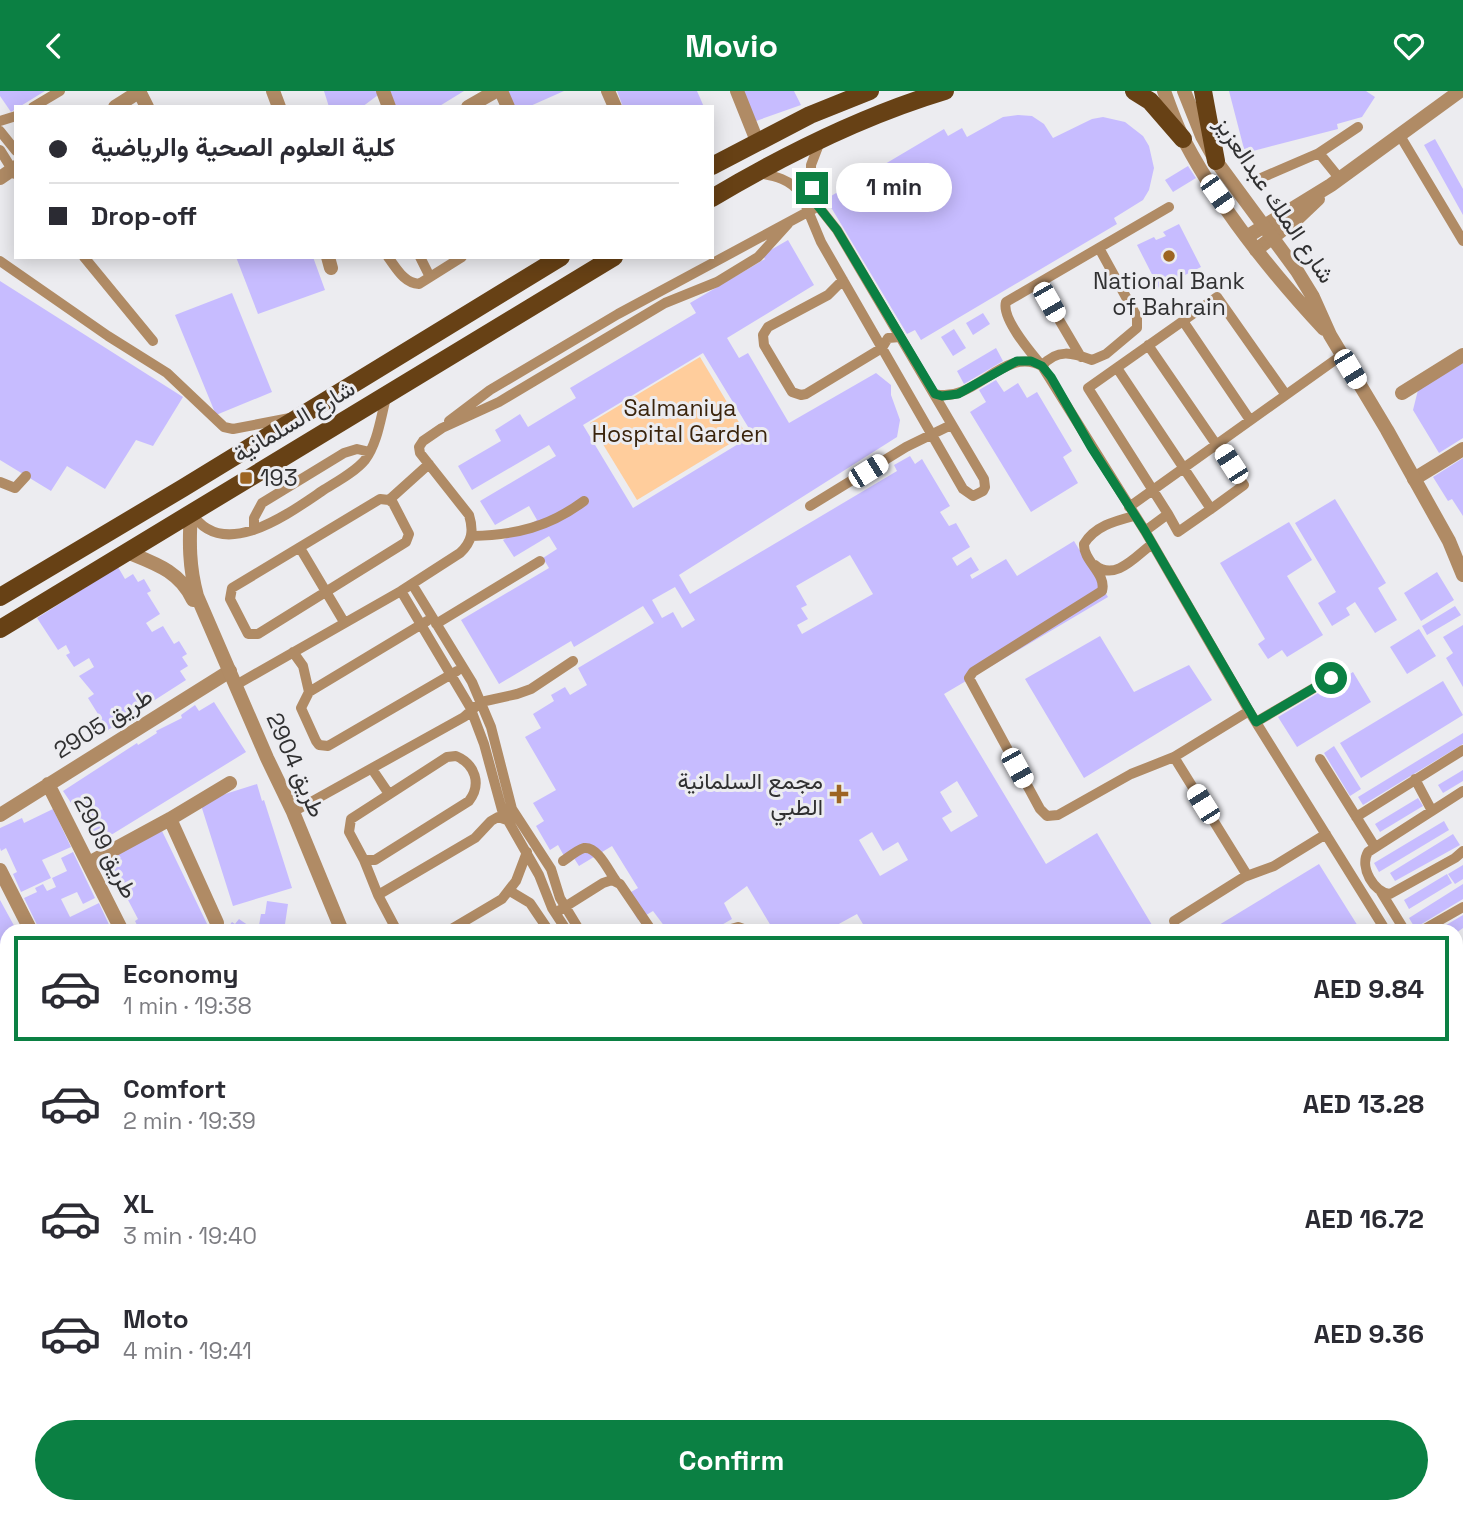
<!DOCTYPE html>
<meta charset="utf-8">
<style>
:root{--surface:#fff;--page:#f7f7f7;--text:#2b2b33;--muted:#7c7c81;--line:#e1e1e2;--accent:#0b8043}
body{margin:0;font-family:"Space Grotesk",Vazirmatn,sans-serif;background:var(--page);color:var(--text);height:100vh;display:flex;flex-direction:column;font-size:26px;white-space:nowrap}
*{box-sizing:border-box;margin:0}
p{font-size:23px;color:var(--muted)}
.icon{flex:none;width:38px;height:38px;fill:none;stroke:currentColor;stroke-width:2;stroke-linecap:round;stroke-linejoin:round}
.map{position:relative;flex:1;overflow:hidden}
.side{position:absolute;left:0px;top:833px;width:1463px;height:590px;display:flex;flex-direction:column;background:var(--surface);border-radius:21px 21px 0 0;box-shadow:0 4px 18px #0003}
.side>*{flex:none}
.banner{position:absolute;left:14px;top:14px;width:700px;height:154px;border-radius:0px;box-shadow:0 4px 18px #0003;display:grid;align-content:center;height:154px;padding:0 35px;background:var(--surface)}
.end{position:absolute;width:32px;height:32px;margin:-16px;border:9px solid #0b8043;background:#fff;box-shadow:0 0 0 4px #fff}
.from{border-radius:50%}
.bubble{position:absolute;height:49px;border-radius:24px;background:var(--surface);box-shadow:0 4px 18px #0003;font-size:23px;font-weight:700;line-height:49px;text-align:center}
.car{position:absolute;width:21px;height:42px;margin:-21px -10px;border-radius:9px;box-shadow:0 0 5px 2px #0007;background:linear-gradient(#fff 24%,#345 0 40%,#fff 0 76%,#345 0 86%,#fff 0)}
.banner b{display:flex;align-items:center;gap:24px;height:66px;font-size:26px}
.banner b+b{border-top:2px solid var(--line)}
.banner i{width:18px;height:18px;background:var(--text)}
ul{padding:12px 0 0;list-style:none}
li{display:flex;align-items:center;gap:21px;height:105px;margin:0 14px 10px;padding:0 21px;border:4px solid transparent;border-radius:0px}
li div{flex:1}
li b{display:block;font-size:26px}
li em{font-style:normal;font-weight:700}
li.selected{border-color:var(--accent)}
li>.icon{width:63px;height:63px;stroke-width:1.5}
.primary-button{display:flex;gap:14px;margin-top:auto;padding:14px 35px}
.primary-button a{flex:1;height:80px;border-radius:42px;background:var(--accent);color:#fff;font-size:28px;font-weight:700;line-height:80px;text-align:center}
header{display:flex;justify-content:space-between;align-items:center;height:91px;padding:0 35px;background:var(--accent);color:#fff;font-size:32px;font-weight:700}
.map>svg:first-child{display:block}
.built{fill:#e2e1ec}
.green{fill:#ffcd9c}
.building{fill:#c7bcff;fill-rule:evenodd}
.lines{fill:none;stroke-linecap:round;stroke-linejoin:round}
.service{stroke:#b08b65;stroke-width:10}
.minor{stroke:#b08b65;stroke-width:14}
.tertiary{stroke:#b08b65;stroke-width:14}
.primary{stroke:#674115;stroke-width:18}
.route{stroke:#0b8043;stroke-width:9}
.poi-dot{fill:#9d6522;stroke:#ececf0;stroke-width:2.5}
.labels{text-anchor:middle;stroke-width:6;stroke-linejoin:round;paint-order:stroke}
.street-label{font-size:23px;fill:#303031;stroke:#ececf0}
.poi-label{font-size:23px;fill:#303031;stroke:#ececf0}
.park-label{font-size:23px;fill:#3a240c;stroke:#ececf0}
</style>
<header><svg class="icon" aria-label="back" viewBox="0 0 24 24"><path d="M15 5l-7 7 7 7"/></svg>Movio<svg class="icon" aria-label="heart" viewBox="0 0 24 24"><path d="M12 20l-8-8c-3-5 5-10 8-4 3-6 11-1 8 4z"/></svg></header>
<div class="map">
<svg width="1463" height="1422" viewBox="0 0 1463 1422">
<rect width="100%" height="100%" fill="#ececf0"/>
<path class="built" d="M1463,1036v386h-198l-4,-6h195v-375z
M820,1416h371l4,6h-374z"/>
<path class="green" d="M700,266l46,77 -109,66 -47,-77z"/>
<path class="building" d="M0,0h45l-34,21 -11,-16z
M324,0h52l2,4 -16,12h-33z
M390,0h74l-26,16h-42z
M505,0h59l-36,16h-15z
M617,0h80l7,16h-81z
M743,0h51l7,14 -45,16z
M1229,0h137l9,6 -13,20 -25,7 1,5 -85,22 -1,-4 -8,2z
M1018,24l14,1 12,8 9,14 39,-19 11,-2 22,5 18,14 6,10 5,22 -5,22 -6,10 -29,18 3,6 -196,116 -6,-10 -8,4 -81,-135 118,-70 4,7 14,-8 5,9 36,-20z
M1435,48l28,50v26l-39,-70z
M1188,75l8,12 -23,14 -8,-12z
M1179,133l22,43 -42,21 -22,-43 17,-8 2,3 10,-4 -3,-4z
M788,149l26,45 -87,53 12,20 9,-5 41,70 87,-50 15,12v10l9,25 -3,17 -218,138 11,19 207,-123 -3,-6 16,-9 5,8 7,-5 28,47 -10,6 9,14 7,-3 14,24 -18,11 5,8 14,-9 8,13 -9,5 2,4 34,-20 11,17 57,-35 34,56 -164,97 102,170 51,-31 58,97 -2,1h-286l-10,-17 -31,17h-52l-27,-45 -23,17 8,16 -21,12h-43l-15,-20 -15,9 -14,-24 14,-8 -26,-42 -33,20 -9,-14 -6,4 -6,-11 -8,5 -14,-24 8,-5 -11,-18 23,-13 -31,-53 16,-9 -8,-14 21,-13 -3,-6 14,-8 5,8 17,-10 -9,-17 76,-45 -11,-17 -69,41 -3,-6 -72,43 -38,-64 88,-52 -6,-10 14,-9 -8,-13 -35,21 -11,-17 34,-20 -8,-14 -34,19 -15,-24 76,-45 -7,-11 -77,45 -14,-24 43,-25 -6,-11 25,-16 8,13 48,-29 -6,-10 126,-75 -6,-10 75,-44 -3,-4zM703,262l50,82 -120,73 -50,-83zM850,464l23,39 -71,40 -5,-9 11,-6 -7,-11 6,-3 -11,-19zM675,496l20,33 -13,8 -9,-16 -11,6 -10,-18zM957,690l21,35 -27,16 -9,-14 10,-6 -12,-20zM872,741l11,19 15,-9 10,18 -28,16 -21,-36z
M236,166h77l12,33 -67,24z
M0,190l183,116 -30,49 -17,-6 -31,49 -38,-23 -16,25 -51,-31z
M232,202l40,99 -56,23 -41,-100z
M983,222l7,11 -17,11 -7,-12z
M954,238l12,19 -13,8 -12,-19z
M996,257l7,13 -39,23 -7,-13z
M1463,272v75l-24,15 -26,-43 5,-20z
M996,289l8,12 14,-9 9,15 10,-6 35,59 -9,6 15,26 -47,29 -61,-100 16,-10 -7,-12z
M1463,367v58l-11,-17 -4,2 -15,-24z
M1335,408l51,84 -8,5 19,32 -22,13 -20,-31 -9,6 4,7 -18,11 -14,-23 18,-11 -41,-69z
M1289,431l23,38 -25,16 36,59 -36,22 -5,-7 -14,9 -10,-15 7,-5 -45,-76z
M118,476l7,12 8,-5 5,8 6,-3 7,12 -4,2 13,21 -14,9 6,9 11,-6 11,18 5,-3 8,13 -5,3 6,9 -8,5 6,9 -78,50 -20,-32 6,-4 -15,-18 15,-9 -5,-9 -15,9 -8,-12 4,-2 -4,-8 -8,5 -21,-32z
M1437,481l17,28 -33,21 -17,-28z
M1455,515l6,9 -34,20 -5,-9z
M1463,534v62l-17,-29 7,-5 -10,-16z
M1419,538l17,27 -29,18 -17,-27z
M1100,545l34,56 55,-27 23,35 -128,78 -59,-99z
M1353,581l18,30 -74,45 -19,-30z
M1443,590l20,34 -102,63 -21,-35z
M214,611l32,50 -148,91 -35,-52 74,-48 1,2 19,-12 -1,-2 26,-13 -1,-3 14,-10 4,6z
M1463,642v11l-100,61 -5,-8z
M1334,655l27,43 -11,7 -26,-43z
M1463,679v11l-20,12 -5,-8z
M257,693l5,17 2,-1 28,88 -59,18 -33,-104z
M1418,707l5,8 -43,26 -5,-8z
M53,718l18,38 -29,13 9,18 -30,14 -8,-18 4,-2 -11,-24 -5,3 -1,-3v-20l22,-10 2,5z
M1444,730l5,9 -70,42 -5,-9z
M162,740l48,99 -3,1h-67l-5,-10 3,-2 -32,-61z
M1453,743l7,11 -65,36 -5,-8z
M73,761l22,46 -12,6 -6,-12 -16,7 9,18 29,-14 13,28h-72l-16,-33 13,-6 -2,-4 8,-4 4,7 9,-4 -4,-9 15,-7 -6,-13z
M1319,773l42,67h-152z
M1463,774v14l-8,5 -7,-10z
M1447,783l5,9 -43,26 -5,-9z
M1463,793v15l-48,29 -6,-10z
M0,809l17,31h-10v16l-7,4z
M267,810l21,3 -4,27h-26l3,-17h4z
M1463,824v13l-7,5 -20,-2z
M239,828l13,9 -2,3h-25l7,-9 3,2z
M7,923v43l-7,4v-44z
M7,993v41l-7,4v-42z
M7,1039v34l-7,4v-35z
M1463,1061v175l-5,3 -2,-4v-170z
M7,1104v80l-7,-11v-65z
M7,1275v41l-7,-11v-25z
M1463,1299v55l-7,-12v-39z
M7,1345v57l-7,-5v-47z
M68,1416h36l4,6h-50z
M162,1416h50l4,6h-51z
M230,1416h64l-10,6h-50z
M515,1416h158l6,6h-170z
M1033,1416h152l3,6h-152z"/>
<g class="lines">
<path class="service" d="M33,16l27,-16
M0,30l16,-5
M0,40l16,20
M1399,43l64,107
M0,59l15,24
M1319,62l39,-26
M758,82c17,3 32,6 43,21l20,48 142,247 10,7 10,-5 2,-4 -1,-8 -147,-249 -19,-24 -7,-24v-17l10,-26
M1261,87l58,-25 21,26
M1099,157l38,69v11l-31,26 -14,6c-19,-7 -35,-12 -50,6 -11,-13 -41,-48 -36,-64l163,-95
M84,166l69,84
M388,166c9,12 16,26 31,27l43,-27
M420,166l10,20
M0,170l108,75 59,37 57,54 9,2 57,-11
M843,189l-15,15 -60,32 -5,8 1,10 28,47 9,3 5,-1 76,-46 6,-10 12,-1
M1038,193l43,73
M1183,230l67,99
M1117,277l94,141 33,-24 -96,-140
M935,303c40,10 69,-49 107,-28l103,165 104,180 137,220
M449,330l41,-31 128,-76 197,-106
M0,391l15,6 11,-12
M380,408l9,1 4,3 16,31 -3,8 -148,92h-10l-18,-35 2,-11z
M389,409l40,-36
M810,415l96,-59 45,-22
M1129,416l213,-152
M191,421c31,51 97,2 131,-21 14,-9 32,-18 43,-31 13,-17 16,-45 22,-66
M1168,423l10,18 33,-23
M1134,425c-19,5 -39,10 -50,28 -1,17 23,30 18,47l-129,81 -4,6 71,131 7,7 11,-1 73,-41 43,-17 75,-46
M254,439v-12l8,-15 82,-50 13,-4 13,3
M1145,440l23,-17 -80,-126 129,-91 69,98
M472,445c44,-1 77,-9 112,-35
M300,457l44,74
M1095,474c20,17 41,-9 57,-21
M412,493l60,98 19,45 21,82 39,60 9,29 20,33
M401,500l69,116 14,37 18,66 37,65 13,33 15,23
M427,530l-118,71 -8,16 15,33 3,4 9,1 129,-75
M436,533l104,-63
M293,561l10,14 6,26
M236,594l165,-94 59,-38c12,-11 14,-22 9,-38l-49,-62 -1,-6 4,-6 19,-13 57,-26 166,-99 52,-21 41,-25 30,-33
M1256,631l75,-44
M456,665c19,8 26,28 13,45l-94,59h-11l-15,-28 2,-13 96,-62z
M1174,666l73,118
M1320,668l55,88
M372,678l17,25
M1415,688l17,32
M1463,700l-95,61c-9,15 6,41 22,42l65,-36 8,-7
M293,721l171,-95 17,-15 36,-8 14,-5 42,-28
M1356,726l107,-67
M364,769l14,35 19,36
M563,770c6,-4 14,-11 21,-13 14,-2 25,24 32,33
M510,800l20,12 19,28
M1381,801l24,39
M378,804l97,-57 16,-17 7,-4 9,3
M560,819l43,-27 9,-3 8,4 32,47
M1174,830l70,-44 30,-11 52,-32
M448,840l54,-32 14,-18 11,-29
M724,840l14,-4 11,4
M1421,840l42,-24
M1456,953l7,11
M1456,1030l7,-4
M1456,1260l7,-4
M1456,1273l7,12
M1456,1359l7,12
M1456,1406l7,-4
M437,1416l4,6
M483,1416l6,6
M1215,1416l1,6
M1250,1416l5,6
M1300,1416l4,6
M1341,1416l3,6
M1387,1416l4,6
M1429,1422l10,-6"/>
<path class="minor" d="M139,0l8,16
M273,0l6,16
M383,0l6,16
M608,0l7,16
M737,0l20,50
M115,16l25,-16
M468,16l28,-16
M0,87l16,-11
M1248,145l83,-51 129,-94
M1256,159l42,-32 20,-19
M328,166l3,11
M1402,302l61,-38
M1414,388l49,-30
M48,693l74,147
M0,724l230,-144
M170,728l47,104 -1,8
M89,772l81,-44 60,-36
M0,779l31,61
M0,877l7,-4
M0,988l7,-4
M0,1097l7,-3
M0,1262l7,-7
M221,1416l4,6
M312,1416l3,6"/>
<path class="tertiary" d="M501,0l7,16
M1164,0c6,16 12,34 20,49 36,69 87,132 140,189
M1184,0l18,45 14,25 81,110 16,26 17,38 57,95 62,111 14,34
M191,421c-2,30 -2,55 6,84l70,162 26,54 49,119
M127,461c27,11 53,19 66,48
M0,1200l7,11
M134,1416l4,6
M801,1416l3,6
M817,1416l2,6
M450,1422l5,-6"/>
<path class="primary" d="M1134,0l16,10 33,38
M1203,0l13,70
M712,75l98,-51 60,-24
M712,107c74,-44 150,-82 233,-107
M0,506l183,-109 378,-231
M0,538l614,-372"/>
</g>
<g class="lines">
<path class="route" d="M812,97l6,18 19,24 98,164 7,2 16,-2 59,-33h14l11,5 9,11 40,70 54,84 111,191 75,-44"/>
</g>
<g class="poi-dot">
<circle cx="1169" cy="165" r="7"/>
<rect x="239" y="380" width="14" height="14" rx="3.5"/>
<path d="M835.5 692.5h7v7h7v7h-7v7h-7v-7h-7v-7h7z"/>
</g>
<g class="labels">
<g class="street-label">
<text transform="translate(1275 109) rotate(56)" y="8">شارع الملك عبدالعزيز</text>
<text transform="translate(294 330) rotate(-31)" y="8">شارع السلمانية</text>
<text transform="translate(103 632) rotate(-32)" y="8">طريق 2905</text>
<text transform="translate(296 674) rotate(66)" y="8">طريق 2904</text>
<text transform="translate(106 756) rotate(63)" y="8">طريق 2909</text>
</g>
<g class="poi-label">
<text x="1169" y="198">National Bank<tspan x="1169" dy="26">of Bahrain</tspan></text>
<text x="260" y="395" text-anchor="start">193</text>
<text x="823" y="698" text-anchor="end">مجمع السلمانية<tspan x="823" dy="26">الطبي</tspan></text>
</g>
<g class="park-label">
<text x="680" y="325">Salmaniya<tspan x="680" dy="26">Hospital Garden</tspan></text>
</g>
</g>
</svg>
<i class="end from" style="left:1331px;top:587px"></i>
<i class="end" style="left:812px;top:97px"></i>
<div class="bubble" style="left:836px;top:72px;width:116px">1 min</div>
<i class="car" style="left:1217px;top:103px;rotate:145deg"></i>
<i class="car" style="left:1049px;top:211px;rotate:150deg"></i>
<i class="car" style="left:1350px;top:278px;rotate:149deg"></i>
<i class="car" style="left:1231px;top:373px;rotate:327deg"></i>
<i class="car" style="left:868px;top:380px;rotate:58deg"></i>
<i class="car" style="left:1017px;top:677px;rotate:151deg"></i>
<i class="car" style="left:1203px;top:713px;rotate:328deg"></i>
<div class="banner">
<b><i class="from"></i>كلية العلوم الصحية والرياضية</b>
<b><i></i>Drop-off</b>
</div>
<section class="side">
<ul>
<li class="selected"><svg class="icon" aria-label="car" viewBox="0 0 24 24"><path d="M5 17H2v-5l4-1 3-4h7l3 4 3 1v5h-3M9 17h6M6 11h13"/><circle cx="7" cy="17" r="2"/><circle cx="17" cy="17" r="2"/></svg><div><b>Economy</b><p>1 min · 19:38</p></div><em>AED 9.84</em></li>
<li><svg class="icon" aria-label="car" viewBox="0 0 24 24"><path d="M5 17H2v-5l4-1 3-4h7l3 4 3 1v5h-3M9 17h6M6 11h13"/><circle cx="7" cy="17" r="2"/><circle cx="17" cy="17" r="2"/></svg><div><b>Comfort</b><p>2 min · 19:39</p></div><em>AED 13.28</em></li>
<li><svg class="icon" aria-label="car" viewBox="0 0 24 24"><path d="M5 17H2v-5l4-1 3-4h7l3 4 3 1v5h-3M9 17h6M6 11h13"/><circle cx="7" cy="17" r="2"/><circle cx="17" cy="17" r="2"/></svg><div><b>XL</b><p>3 min · 19:40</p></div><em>AED 16.72</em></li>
<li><svg class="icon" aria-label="car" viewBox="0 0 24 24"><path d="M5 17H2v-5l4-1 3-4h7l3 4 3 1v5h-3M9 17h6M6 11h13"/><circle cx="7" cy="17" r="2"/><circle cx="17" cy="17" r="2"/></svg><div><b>Moto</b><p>4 min · 19:41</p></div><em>AED 9.36</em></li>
</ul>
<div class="primary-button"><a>Confirm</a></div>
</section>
</div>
